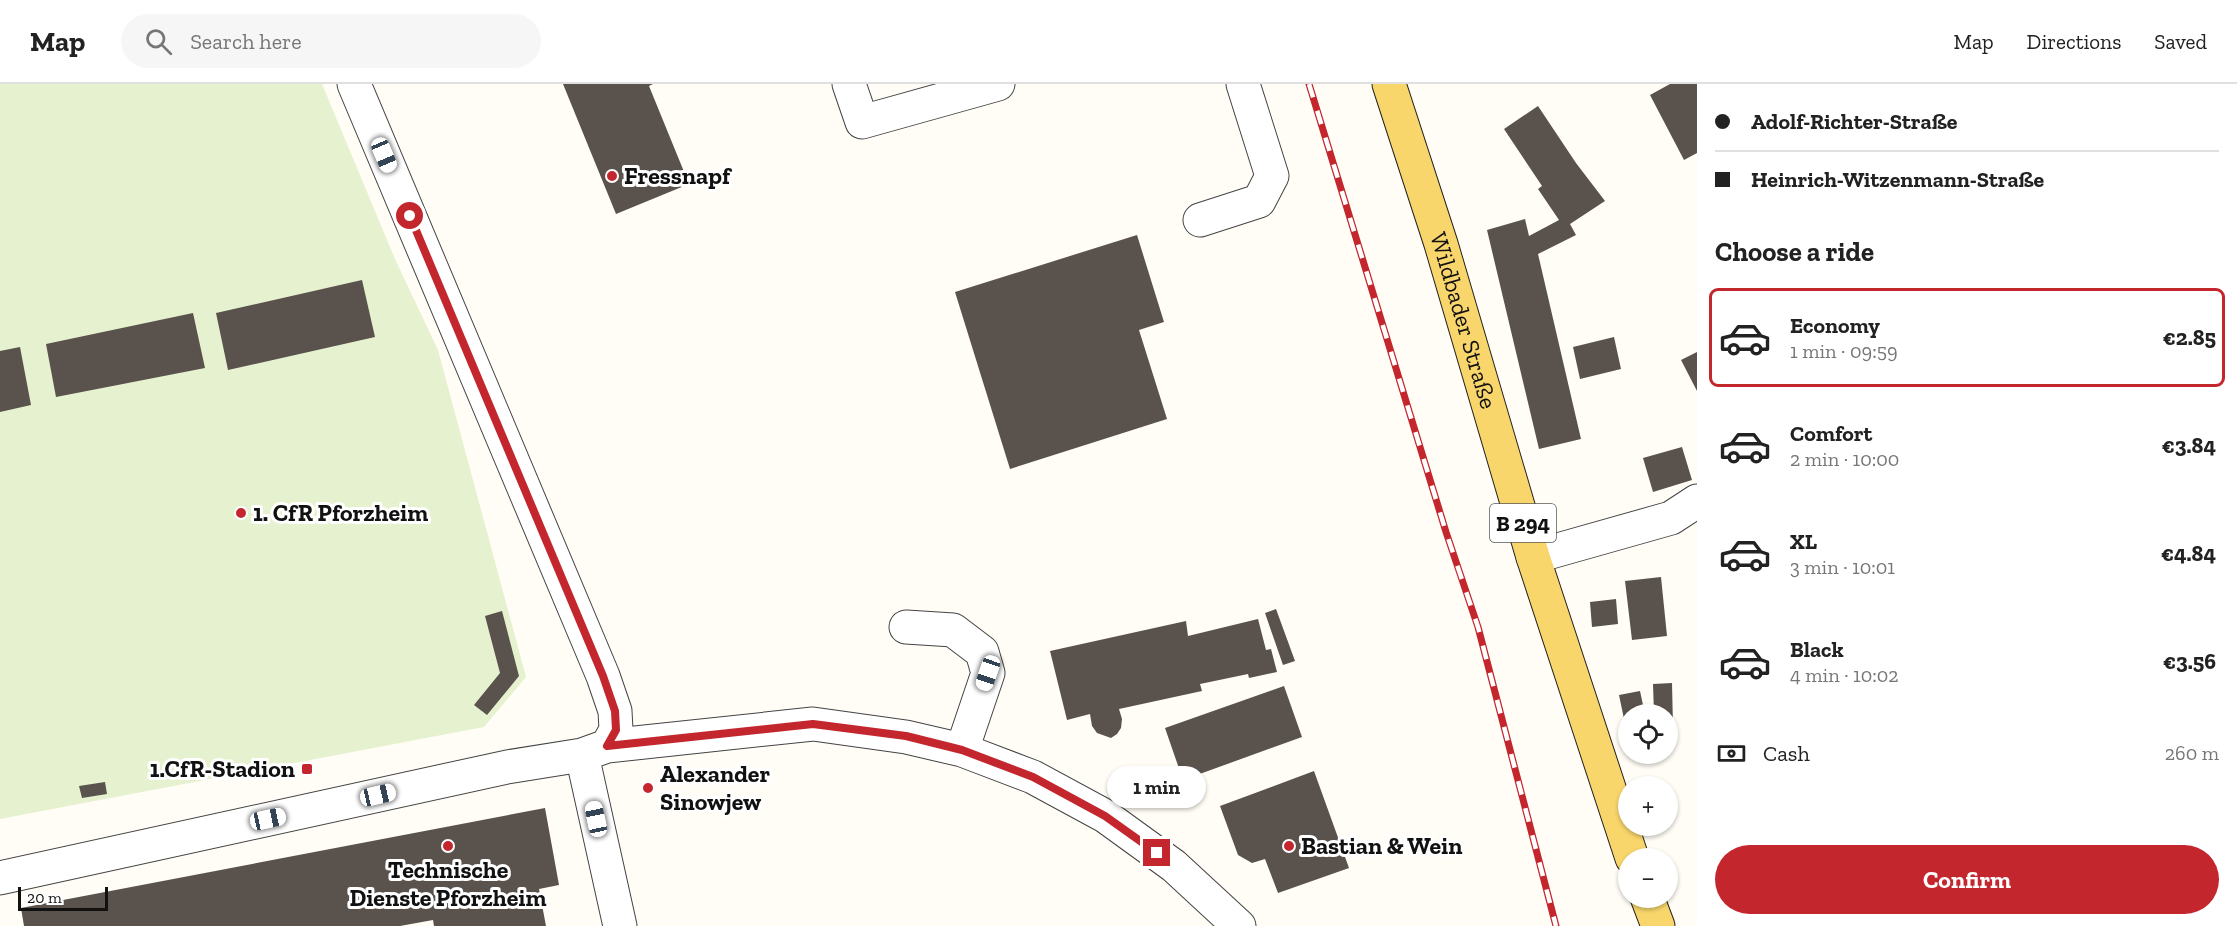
<!DOCTYPE html>
<meta charset="utf-8">
<style>
:root{--surface:#fff;--page:#f6f6f6;--text:#222;--muted:#767676;--line:#e0e0e0;--accent:#c4262e}
body{margin:0;font-family:"Zilla Slab",serif;background:var(--page);color:var(--text);height:100vh;display:flex;flex-direction:column;font-size:22px;white-space:nowrap}
*{box-sizing:border-box;margin:0}
p{font-size:20px;color:var(--muted)}
.icon{flex:none;width:33px;height:33px;fill:none;stroke:currentColor;stroke-width:2;stroke-linecap:round;stroke-linejoin:round}
.map{position:relative;flex:1;overflow:hidden}
.side{display:flex;flex-direction:column;background:var(--surface);width:540px}
.side>*{flex:none}
.banner{display:grid;align-content:center;height:132px;padding:0 18px;background:var(--surface)}
.buttons{position:absolute;left:1618px;top:620px;display:grid;gap:12px}
.buttons a{display:grid;place-items:center;width:60px;height:60px;border-radius:50%;background:var(--surface);box-shadow:0 2px 4px #0004;font-size:30px}
.scale{position:absolute;left:18px;bottom:15px;width:90px;box-sizing:border-box;padding-left:6px;border:3px solid #111;border-top:0;font-size:16px;line-height:21px;white-space:nowrap;color:#111;-webkit-text-stroke:4px #fff;paint-order:stroke}
.end{position:absolute;width:27px;height:27px;margin:-14px;border:8px solid #c4262e;background:#fff;box-shadow:0 0 0 3px #fff}
.from{border-radius:50%}
.bubble{position:absolute;height:42px;border-radius:21px;background:var(--surface);box-shadow:0 2px 4px #0004;font-size:20px;font-weight:800;line-height:42px;text-align:center}
.car{position:absolute;width:18px;height:36px;margin:-18px -9px;border-radius:8px;box-shadow:0 0 4px 2px #0007;background:linear-gradient(#fff 24%,#345 0 40%,#fff 0 76%,#345 0 86%,#fff 0)}
.banner b{display:flex;align-items:center;gap:21px;height:57px;font-size:22px}
.banner b+b{border-top:2px solid var(--line)}
.banner i{width:15px;height:15px;background:var(--text)}
ul{padding:0;list-style:none}
li{display:flex;align-items:center;gap:18px;height:99px;margin:0 12px 9px;padding:0 6px;border:3px solid transparent;border-radius:9px}
li div{flex:1}
li b{display:block;font-size:22px}
li em{font-style:normal;font-weight:800}
li.on{border-color:var(--accent)}
li>.icon{width:54px;height:54px;stroke-width:1.5}
h2{padding:0 18px;font-size:27px;line-height:72px}
.pay{display:flex;align-items:center;gap:15px;height:66px;padding:0 18px;font-size:22px}
.pay p{margin-inline-start:auto}
.button{display:flex;gap:12px;margin-top:auto;padding:12px 18px}
.button a{flex:1;height:69px;border-radius:36px;background:var(--accent);color:#fff;font-size:24px;font-weight:800;line-height:69px;text-align:center}
header{display:flex;align-items:center;gap:36px;box-sizing:border-box;height:84px;padding:0 30px;background:var(--surface);border-bottom:2px solid var(--line)}
header strong{font-size:28px}
nav{display:flex;gap:33px;margin-inline-start:auto;font-size:21px}
.search{width:420px;height:54px;background:var(--page);display:flex;align-items:center;gap:15px;box-sizing:border-box;padding:0 21px;border-radius:33px;color:var(--muted);font-size:22px}
main{display:flex;flex:1;min-height:0}
.map>svg:first-child{display:block}
.pitch{fill:#e6f2cf}
.building{fill:#5a524d}
.lines{fill:none;stroke-linecap:round;stroke-linejoin:round}
.minor-casing{stroke:#444;stroke-width:35}
.major-casing{stroke:#222;stroke-width:35}
.minor{stroke:#fff;stroke-width:33}
.major{stroke:#f9d66b;stroke-width:33}
.rail-casing{stroke:#c4262e;stroke-width:7}
.rail{stroke:#fff;stroke-width:4.5;stroke-dasharray:14;stroke-linecap:butt}
.route{stroke:#c4262e;stroke-width:8}
.poi-dot{fill:#c4262e;stroke:#fff;stroke-width:2}
.labels{text-anchor:middle;stroke-width:6;stroke-linejoin:round;paint-order:stroke}
.shield{fill:#fff;stroke:#585858;stroke-width:1.5}
.shield-label{font-size:22px;font-weight:bold;fill:#111}
.poi-label{font-size:24px;font-weight:bold;fill:#111;stroke:#fff;text-anchor:start}
.street-label{font-size:24px;fill:#111;stroke:#fff}
</style>
<header>
<strong>Map</strong>
<div class="search"><svg class="icon" aria-label="search" viewBox="0 0 24 24"><circle cx="10" cy="10" r="6"/><path d="M15 15l6 6"/></svg>Search here</div>
<nav><a>Map</a><a>Directions</a><a>Saved</a></nav>
</header>
<main>
<div class="map">
<svg width="1697" height="842" viewBox="0 0 1697 842">
<rect width="100%" height="100%" fill="#fffdf5"/>
<path class="pitch" d="M0,0h322l73,175 43,91 88,327 -42,50 -484,92z"/>
<path class="building" d="M563,0h90l-4,2 40,98 -73,30z
M1670,0h27v69l-13,7 -34,-65z
M1538,22l38,57 29,38 -35,23 6,11 -38,19 43,185 -42,10 -52,-219 38,-11 4,17 30,-16 -21,-31 4,-3 -38,-57z
M1137,151l27,87 -25,8 28,89 -157,50 -55,-177z
M362,196l13,57 -147,33 -12,-57z
M193,229l12,55 -149,29 -10,-53z
M1614,253l7,32 -41,10 -7,-32z
M20,263l11,58 -31,7v-61z
M1697,268v39l-16,-31z
M1682,363l10,33 -39,12 -10,-34z
M1661,493l6,59 -35,4 -7,-59z
M1616,515l2,25 -26,3 -2,-25z
M1276,525l19,52 -12,4 -18,-52z
M502,527l17,65 -32,39 -13,-10 26,-32 -15,-57z
M1258,535l8,31 5,-1 6,23 -28,6 -1,-4 -48,10 2,7 -83,18 3,10 -1,9 -4,6 -6,4 -14,-5 -5,-7 -2,-12 -23,6 -17,-69 136,-30 2,15z
M1672,599l1,44h-5v-13h-14l-1,-30z
M1284,602l18,51 -119,43 -18,-52z
M1640,607l5,23h-16l-1,24 -9,-43z
M1314,687l35,97 -71,25 -13,-34 -13,4 -14,-8 -18,-49z
M105,698l2,12 -25,4 -3,-12z
M545,724l14,77 -20,4 7,37h-112l-1,-6 -33,6h-376l-3,-18z"/>
<g class="lines">
<g class="minor-casing">
<path id="minor" d="M354,0l249,592 12,35 1,19 -9,16
M849,0l13,38 136,-38
M1200,136l59,-19 13,-25 -29,-92
M1533,473l138,-39 26,-17
M906,543l47,3 29,22 6,21 -26,77
M582,671l38,171
M0,794l507,-111 75,-12 25,-9 206,-22 93,13 56,13 71,27 72,39 69,50 65,60"/>
</g>
<g class="major-casing">
<g id="major">
<path id="s1" d="M1389,0l52,160 92,313 99,301"/>
<path d="M1647,813l11,29"/>
</g>
</g>
<use href="#minor" class="minor"/>
<use href="#major" class="major"/>
<g class="rail-casing">
<path id="rail" d="M1309,0l137,448 32,95 78,299"/>
</g>
<use href="#rail" class="rail"/>
</g>
<g class="lines">
<path class="route" d="M410,132l193,460 12,35 1,19 -9,16 206,-22 93,12 56,14 71,27 72,39 52,37"/>
</g>
<g class="poi-dot">
<circle cx="612" cy="92" r="6"/>
<circle cx="241" cy="429" r="6"/>
<rect x="301" y="679" width="12" height="12" rx="3"/>
<circle cx="648" cy="704" r="6"/>
<circle cx="448" cy="762" r="6"/>
<circle cx="1289" cy="762" r="6"/>
</g>
<g class="labels">
<rect class="shield" x="1490" y="420" width="66" height="38" rx="4.5"/>
<g class="shield-label">
<text x="1523" y="447">B 294</text>
</g>
<g class="poi-label">
<text x="624" y="100">Fressnapf</text>
<text x="253" y="437">1. CfR Pforzheim</text>
<text x="295" y="693" text-anchor="end">1.CfR-Stadion</text>
<text x="660" y="698">Alexander<tspan x="660" dy="28">Sinowjew</tspan></text>
<text x="1301" y="770">Bastian &amp; Wein</text>
<text x="448" y="794" text-anchor="middle">Technische<tspan x="448" dy="28">Dienste Pforzheim</tspan></text>
</g>
<g class="street-label">
<text dy="8" stroke="none"><textPath href="#s1" startOffset="248">Wildbader Straße</textPath></text>
</g>
</g>
</svg>
<div class="buttons">
<a><svg class="icon" aria-label="locate" viewBox="0 0 24 24"><circle cx="12" cy="12" r="6"/><path d="M12 2v4M12 18v4M2 12h4M18 12h4"/></svg></a>
<a>+</a>
<a>−</a>
</div>
<div class="scale">20 m</div>
<i class="end from" style="left:410px;top:132px"></i>
<i class="end" style="left:1157px;top:769px"></i>
<div class="bubble" style="left:1107px;top:682px;width:99px">1 min</div>
<i class="car" style="left:384px;top:71px;rotate:157deg"></i>
<i class="car" style="left:988px;top:589px;rotate:199deg"></i>
<i class="car" style="left:378px;top:711px;rotate:77deg"></i>
<i class="car" style="left:268px;top:735px;rotate:78deg"></i>
<i class="car" style="left:596px;top:735px;rotate:348deg"></i>
</div>
<section class="side">
<div class="banner">
<b><i class="from"></i>Adolf-Richter-Straße</b>
<b><i></i>Heinrich-Witzenmann-Straße</b>
</div>
<h2>Choose a ride</h2>
<ul>
<li class="on"><svg class="icon" aria-label="car" viewBox="0 0 24 24"><path d="M5 17H2v-5l4-1 3-4h7l3 4 3 1v5h-3M9 17h6M6 11h13"/><circle cx="7" cy="17" r="2"/><circle cx="17" cy="17" r="2"/></svg><div><b>Economy</b><p>1 min · 09:59</p></div><em>€2.85</em></li>
<li><svg class="icon" aria-label="car" viewBox="0 0 24 24"><path d="M5 17H2v-5l4-1 3-4h7l3 4 3 1v5h-3M9 17h6M6 11h13"/><circle cx="7" cy="17" r="2"/><circle cx="17" cy="17" r="2"/></svg><div><b>Comfort</b><p>2 min · 10:00</p></div><em>€3.84</em></li>
<li><svg class="icon" aria-label="car" viewBox="0 0 24 24"><path d="M5 17H2v-5l4-1 3-4h7l3 4 3 1v5h-3M9 17h6M6 11h13"/><circle cx="7" cy="17" r="2"/><circle cx="17" cy="17" r="2"/></svg><div><b>XL</b><p>3 min · 10:01</p></div><em>€4.84</em></li>
<li><svg class="icon" aria-label="car" viewBox="0 0 24 24"><path d="M5 17H2v-5l4-1 3-4h7l3 4 3 1v5h-3M9 17h6M6 11h13"/><circle cx="7" cy="17" r="2"/><circle cx="17" cy="17" r="2"/></svg><div><b>Black</b><p>4 min · 10:02</p></div><em>€3.56</em></li>
</ul>
<div class="pay"><svg class="icon" aria-label="cash" viewBox="0 0 24 24"><path d="M3 7h18v10H3z"/><circle cx="12" cy="12" r="2"/></svg>Cash<p>260 m</p></div>
<div class="button"><a>Confirm</a></div>
</section>
</main>
